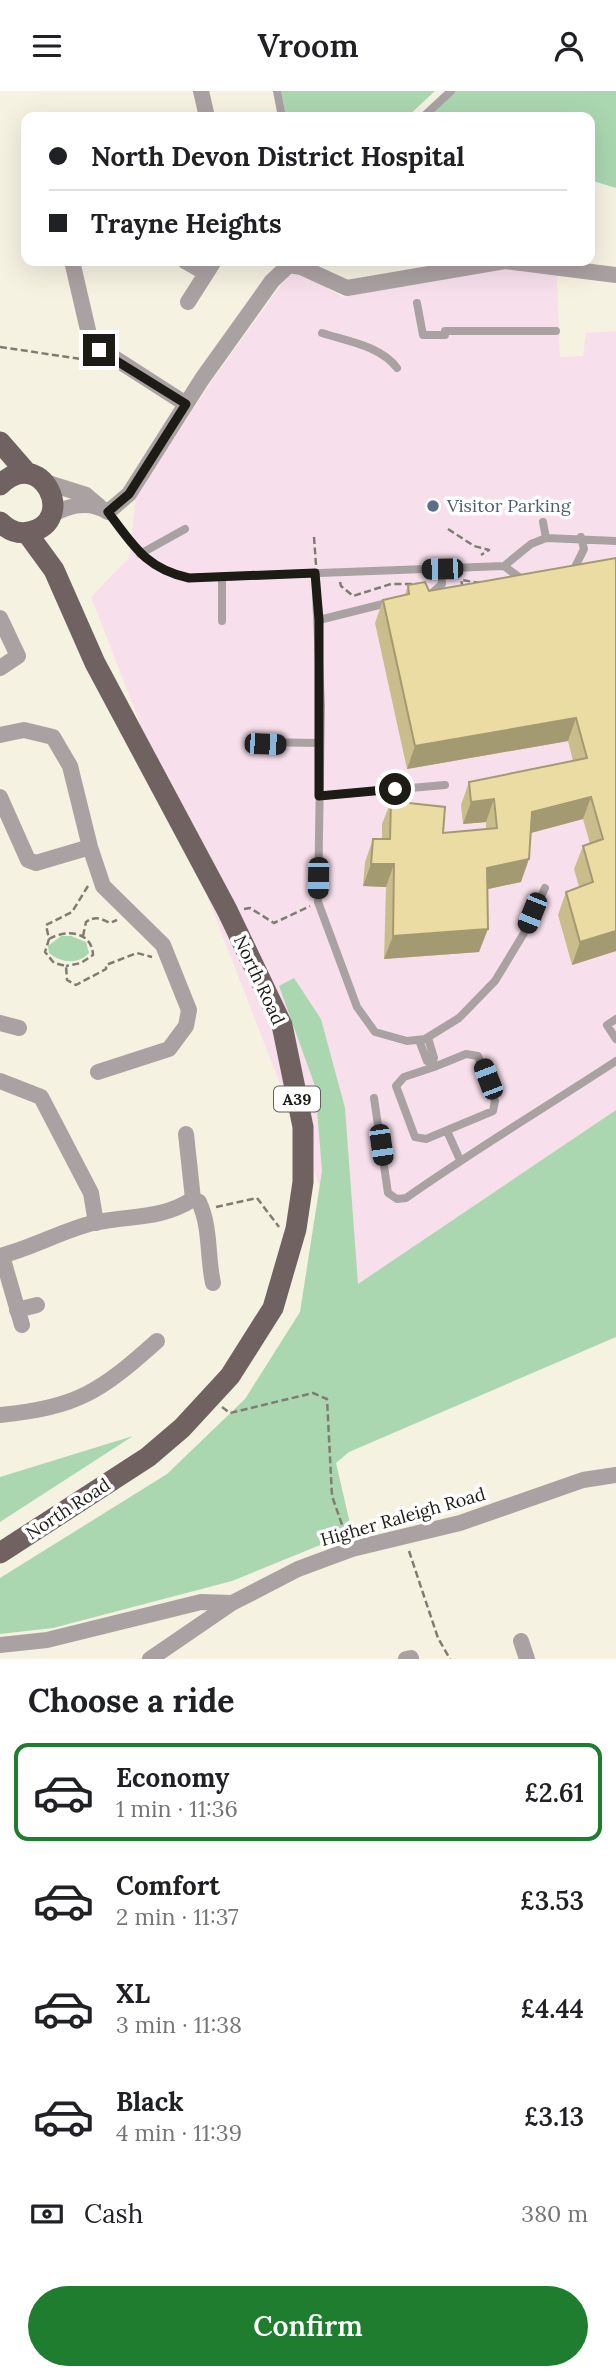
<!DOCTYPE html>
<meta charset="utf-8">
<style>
:root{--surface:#fff;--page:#f2f2f2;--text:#202124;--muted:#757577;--line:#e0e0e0;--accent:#1e7d2f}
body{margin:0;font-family:Lora,serif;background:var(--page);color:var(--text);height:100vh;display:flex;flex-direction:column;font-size:26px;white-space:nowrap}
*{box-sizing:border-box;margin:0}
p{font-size:23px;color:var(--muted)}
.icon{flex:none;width:38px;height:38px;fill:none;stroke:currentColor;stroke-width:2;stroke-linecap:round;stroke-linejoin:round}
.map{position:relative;height:1568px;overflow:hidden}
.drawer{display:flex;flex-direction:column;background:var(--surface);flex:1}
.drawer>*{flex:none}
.hud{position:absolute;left:21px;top:21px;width:574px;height:154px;border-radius:14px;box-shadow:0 7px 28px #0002;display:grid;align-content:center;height:154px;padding:0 28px;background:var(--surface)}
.end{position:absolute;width:32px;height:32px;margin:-16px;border:9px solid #1d1b16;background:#fff;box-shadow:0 0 0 4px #fff}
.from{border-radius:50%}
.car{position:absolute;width:21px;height:42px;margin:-21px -10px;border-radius:9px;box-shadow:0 0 5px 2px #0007;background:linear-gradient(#222 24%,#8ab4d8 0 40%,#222 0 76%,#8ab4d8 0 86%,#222 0)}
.hud b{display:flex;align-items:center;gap:24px;height:66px;font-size:26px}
.hud b+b{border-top:2px solid var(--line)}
.hud i{width:18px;height:18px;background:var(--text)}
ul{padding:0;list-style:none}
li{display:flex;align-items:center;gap:21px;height:98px;margin:0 14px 10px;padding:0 14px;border:4px solid transparent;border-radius:14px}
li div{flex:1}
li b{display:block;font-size:26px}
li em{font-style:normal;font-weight:600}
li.on{border-color:var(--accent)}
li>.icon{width:63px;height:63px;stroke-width:1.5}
h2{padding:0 28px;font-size:32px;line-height:84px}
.pay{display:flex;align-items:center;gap:18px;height:77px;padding:0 28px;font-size:26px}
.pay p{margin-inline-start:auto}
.button{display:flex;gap:14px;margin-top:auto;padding:14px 28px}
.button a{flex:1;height:80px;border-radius:42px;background:var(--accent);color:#fff;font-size:28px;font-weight:600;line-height:80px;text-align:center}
header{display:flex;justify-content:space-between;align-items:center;height:91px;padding:0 28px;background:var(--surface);font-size:32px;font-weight:600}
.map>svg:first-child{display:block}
.medical{fill:#f7e0ec}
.green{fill:#aad7b0}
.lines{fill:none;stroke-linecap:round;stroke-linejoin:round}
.path{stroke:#7f7c72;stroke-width:2.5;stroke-dasharray:7 3.5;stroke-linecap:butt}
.lane{stroke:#aaa2a2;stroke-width:8}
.street{stroke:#aaa2a2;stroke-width:16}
.primary{stroke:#706261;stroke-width:21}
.wall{fill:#c9bd8b}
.shaded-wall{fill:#a49a71}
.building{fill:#eadca2;stroke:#a49a71;stroke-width:2}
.route{stroke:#1d1b16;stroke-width:9}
.service-dot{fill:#5c6f8a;stroke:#fff;stroke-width:2.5}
.labels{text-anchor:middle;stroke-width:7;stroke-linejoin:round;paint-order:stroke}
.shield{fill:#fff;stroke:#615f5c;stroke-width:2}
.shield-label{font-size:16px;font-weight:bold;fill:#1d1b16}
.service-label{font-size:18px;fill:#4e5e75;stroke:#fff;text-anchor:start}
.street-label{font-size:18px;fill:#1d1b16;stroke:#fff}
</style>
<header><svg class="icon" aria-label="menu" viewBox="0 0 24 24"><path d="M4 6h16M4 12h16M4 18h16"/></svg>Vroom<svg class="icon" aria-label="person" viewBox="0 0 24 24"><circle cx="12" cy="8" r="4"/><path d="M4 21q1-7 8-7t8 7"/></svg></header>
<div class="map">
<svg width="616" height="1568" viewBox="0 0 616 1568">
<rect width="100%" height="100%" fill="#f5f2e2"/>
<path class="medical" d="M502,175l55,6 3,85 23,-1 3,-23 30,-2v779l-258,175 -267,-688 38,-39 7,-62 77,-117 76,-105 14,1 40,22z"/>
<path class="green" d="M281,0h154l-28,26h-121z
M454,0h162v97l-26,-8v-63h-161z
M61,845h10l15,6 3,11c-11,12 -28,10 -40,0l-1,-7z
M294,887l27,41 24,89 13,176 258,-174v227l-267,115 -13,11 16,69 -120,49 -179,47 -53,6v-56l167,-104 78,-75 55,-87 22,-141 -7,-85 -36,-100z
M133,1345l-133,86v-45z"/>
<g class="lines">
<path class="path" d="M0,256l88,13
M448,438l26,17 15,4 -8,5
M314,446l2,28
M340,491l1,4 12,10 38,-12h27
M463,497l-2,-8 20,3
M88,795l-16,26 -26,13 3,14 -4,13 9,11 12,3 1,14 9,5 30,-16v-4l31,-12 15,4
M244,818l6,-1 24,15 36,-17
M83,845l3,-14c9,-6 14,-4 24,1l7,-3
M49,848c17,-10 43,-8 44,16l-12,8 -15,3
M216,1116l41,-9 22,29
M222,1316l8,6 83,-20 14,6 5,97 14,40
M409,1460l29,87 12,21"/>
<path class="lane" d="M277,0l5,26
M423,26l28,-26
M417,212l6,32h22
M445,240h111
M322,242c25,8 59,13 75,35
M108,421c25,33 38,57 81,66l315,-12 27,-22 15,-6 70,3
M543,431l3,16
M140,463l45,-25
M504,475l19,14
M315,482l6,132 -3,197 39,105 18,25 32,9 18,-2 34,-21 36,-37 29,-48 21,-45
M572,482l12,-24 -3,-12
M431,503l11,-10 -1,-15
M319,529l72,-18
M222,530v-44
M254,651l66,1
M319,705l126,-11
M616,928l-9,6 9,14
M419,949l8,21 5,2 2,-5 -6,-20
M432,972l2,4 32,-13 12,2 17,45 -2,10 -67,28 -11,-2 -19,-51 8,-9 30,-10
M374,1007l14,95 9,6 9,-1c68,-48 140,-91 210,-137
M447,1040l13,29"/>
<path class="street" d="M201,0l6,26
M72,170l19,82 95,61
M185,170l21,12
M188,211l26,-41
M45,391l41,13 13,11
M50,425c18,-11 39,-16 58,-4l21,-18 73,-115 70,-98 17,-16 12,2 46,21 158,-27 111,14
M0,527l18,38 -18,12
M0,644l24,-5 29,7 17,29 20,81 13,39 60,59 26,65 -3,16 -17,23 -71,23
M0,706l28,63 8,3 54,-16
M0,932l19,5
M0,990l41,16 50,96 5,30
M186,1043l7,65 6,3c12,26 8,54 14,81
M0,1165c32,-8 61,-25 93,-33 36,-8 68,-3 100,-24
M2,1165l20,69
M17,1219l20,-5
M0,1324c78,-8 100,-23 157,-74
M521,1550l6,18
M0,1554l47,-5 154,-38 31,1 66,-34 54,-20 108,-26 123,-43 33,-5
M150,1568l82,-56
M406,1568l5,-1"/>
<path class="primary" d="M0,351l27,31
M0,394c41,-41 79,37 29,47 -12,3 -21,-2 -29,-10
M0,1462l148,-96 34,-29 48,-52 43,-68 23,-79 7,-47v-55l-21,-102 -55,-115 -132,-247 -41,-93 -27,-37"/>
</g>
<path class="wall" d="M616,467v393l-44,14 -14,-50 8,-23 13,-5 -5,-18 9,-23 7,-2 -7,-25 -52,14 -10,49 -33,7 -9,63 -95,7 2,-72 -23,-1 2,-24 8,-23h9v-15l9,-23 52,32 43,-4v-7l-23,2 -2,-19 8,-23 104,-21 -5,-20 -161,28 -32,-146 8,-23 22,-5 3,-10 21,6z"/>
<path class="shaded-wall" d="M576,627l-8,23 -161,28 8,-23z
M591,706l-8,22 -60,16 9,-23z
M494,708l-8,23 -23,2 8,-22z
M529,768l-8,23 -42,9 8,-23z
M371,773h23l-8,23 -23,-1z
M488,838l-9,23 -95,7 9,-23z
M616,840v20l-44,14 8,-23z"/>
<path class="building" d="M616,467v373l-36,11 -14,-50 27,-10 -10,-36 20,-7 -12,-42 -59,15 -3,47 -42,9 1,61 -95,7 1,-72h-23l2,-25h17l1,-38 54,6 -2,26 54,-5 -3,-29 -23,3 -2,-20 118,-24 -11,-40 -161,28 -32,-146 26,-6 -1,-9 17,-3 4,9z"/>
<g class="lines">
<path class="route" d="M99,259l87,54 -57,90 -21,18c25,33 38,57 81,66l126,-5 4,47v176l76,-7"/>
</g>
<circle class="service-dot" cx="433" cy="415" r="7"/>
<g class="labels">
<rect class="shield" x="274" y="995.5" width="46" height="25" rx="5"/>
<g class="shield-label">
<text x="297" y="1014">A39</text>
</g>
<g class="service-label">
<text x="447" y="421">Visitor Parking</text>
</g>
<g class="street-label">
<text transform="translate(259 889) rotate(65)" y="6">North Road</text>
<text transform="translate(68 1418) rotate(-33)" y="6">North Road</text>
<text transform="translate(403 1426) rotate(-16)" y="6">Higher Raleigh Road</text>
</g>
</g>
</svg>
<i class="end from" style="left:395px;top:698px"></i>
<i class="end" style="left:99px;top:259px"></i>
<i class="car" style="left:442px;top:478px;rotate:269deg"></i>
<i class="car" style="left:265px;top:653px;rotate:92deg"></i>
<i class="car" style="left:318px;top:787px;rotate:181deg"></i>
<i class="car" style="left:532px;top:822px;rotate:202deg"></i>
<i class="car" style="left:488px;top:988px;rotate:339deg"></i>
<i class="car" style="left:381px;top:1054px;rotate:172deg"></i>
<div class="hud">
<b><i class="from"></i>North Devon District Hospital</b>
<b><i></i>Trayne Heights</b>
</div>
</div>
<section class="drawer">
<h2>Choose a ride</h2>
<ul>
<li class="on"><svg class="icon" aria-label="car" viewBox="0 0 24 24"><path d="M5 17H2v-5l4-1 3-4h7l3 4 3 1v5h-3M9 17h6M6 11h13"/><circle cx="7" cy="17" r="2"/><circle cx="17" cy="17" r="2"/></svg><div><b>Economy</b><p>1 min · 11:36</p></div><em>£2.61</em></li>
<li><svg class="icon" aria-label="car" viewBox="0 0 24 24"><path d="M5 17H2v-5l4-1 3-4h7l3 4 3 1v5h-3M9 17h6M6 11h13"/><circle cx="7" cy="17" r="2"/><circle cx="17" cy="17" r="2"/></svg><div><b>Comfort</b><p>2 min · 11:37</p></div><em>£3.53</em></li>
<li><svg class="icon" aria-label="car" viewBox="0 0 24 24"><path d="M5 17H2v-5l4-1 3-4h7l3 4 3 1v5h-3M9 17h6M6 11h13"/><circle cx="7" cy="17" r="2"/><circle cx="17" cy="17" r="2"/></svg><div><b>XL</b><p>3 min · 11:38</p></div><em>£4.44</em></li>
<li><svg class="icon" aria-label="car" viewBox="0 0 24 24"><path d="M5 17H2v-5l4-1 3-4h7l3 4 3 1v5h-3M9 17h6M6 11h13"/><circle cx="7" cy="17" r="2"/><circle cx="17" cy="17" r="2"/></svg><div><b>Black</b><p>4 min · 11:39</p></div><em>£3.13</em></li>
</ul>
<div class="pay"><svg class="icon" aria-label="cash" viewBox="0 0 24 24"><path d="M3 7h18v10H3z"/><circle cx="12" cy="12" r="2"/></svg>Cash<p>380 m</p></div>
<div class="button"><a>Confirm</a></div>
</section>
